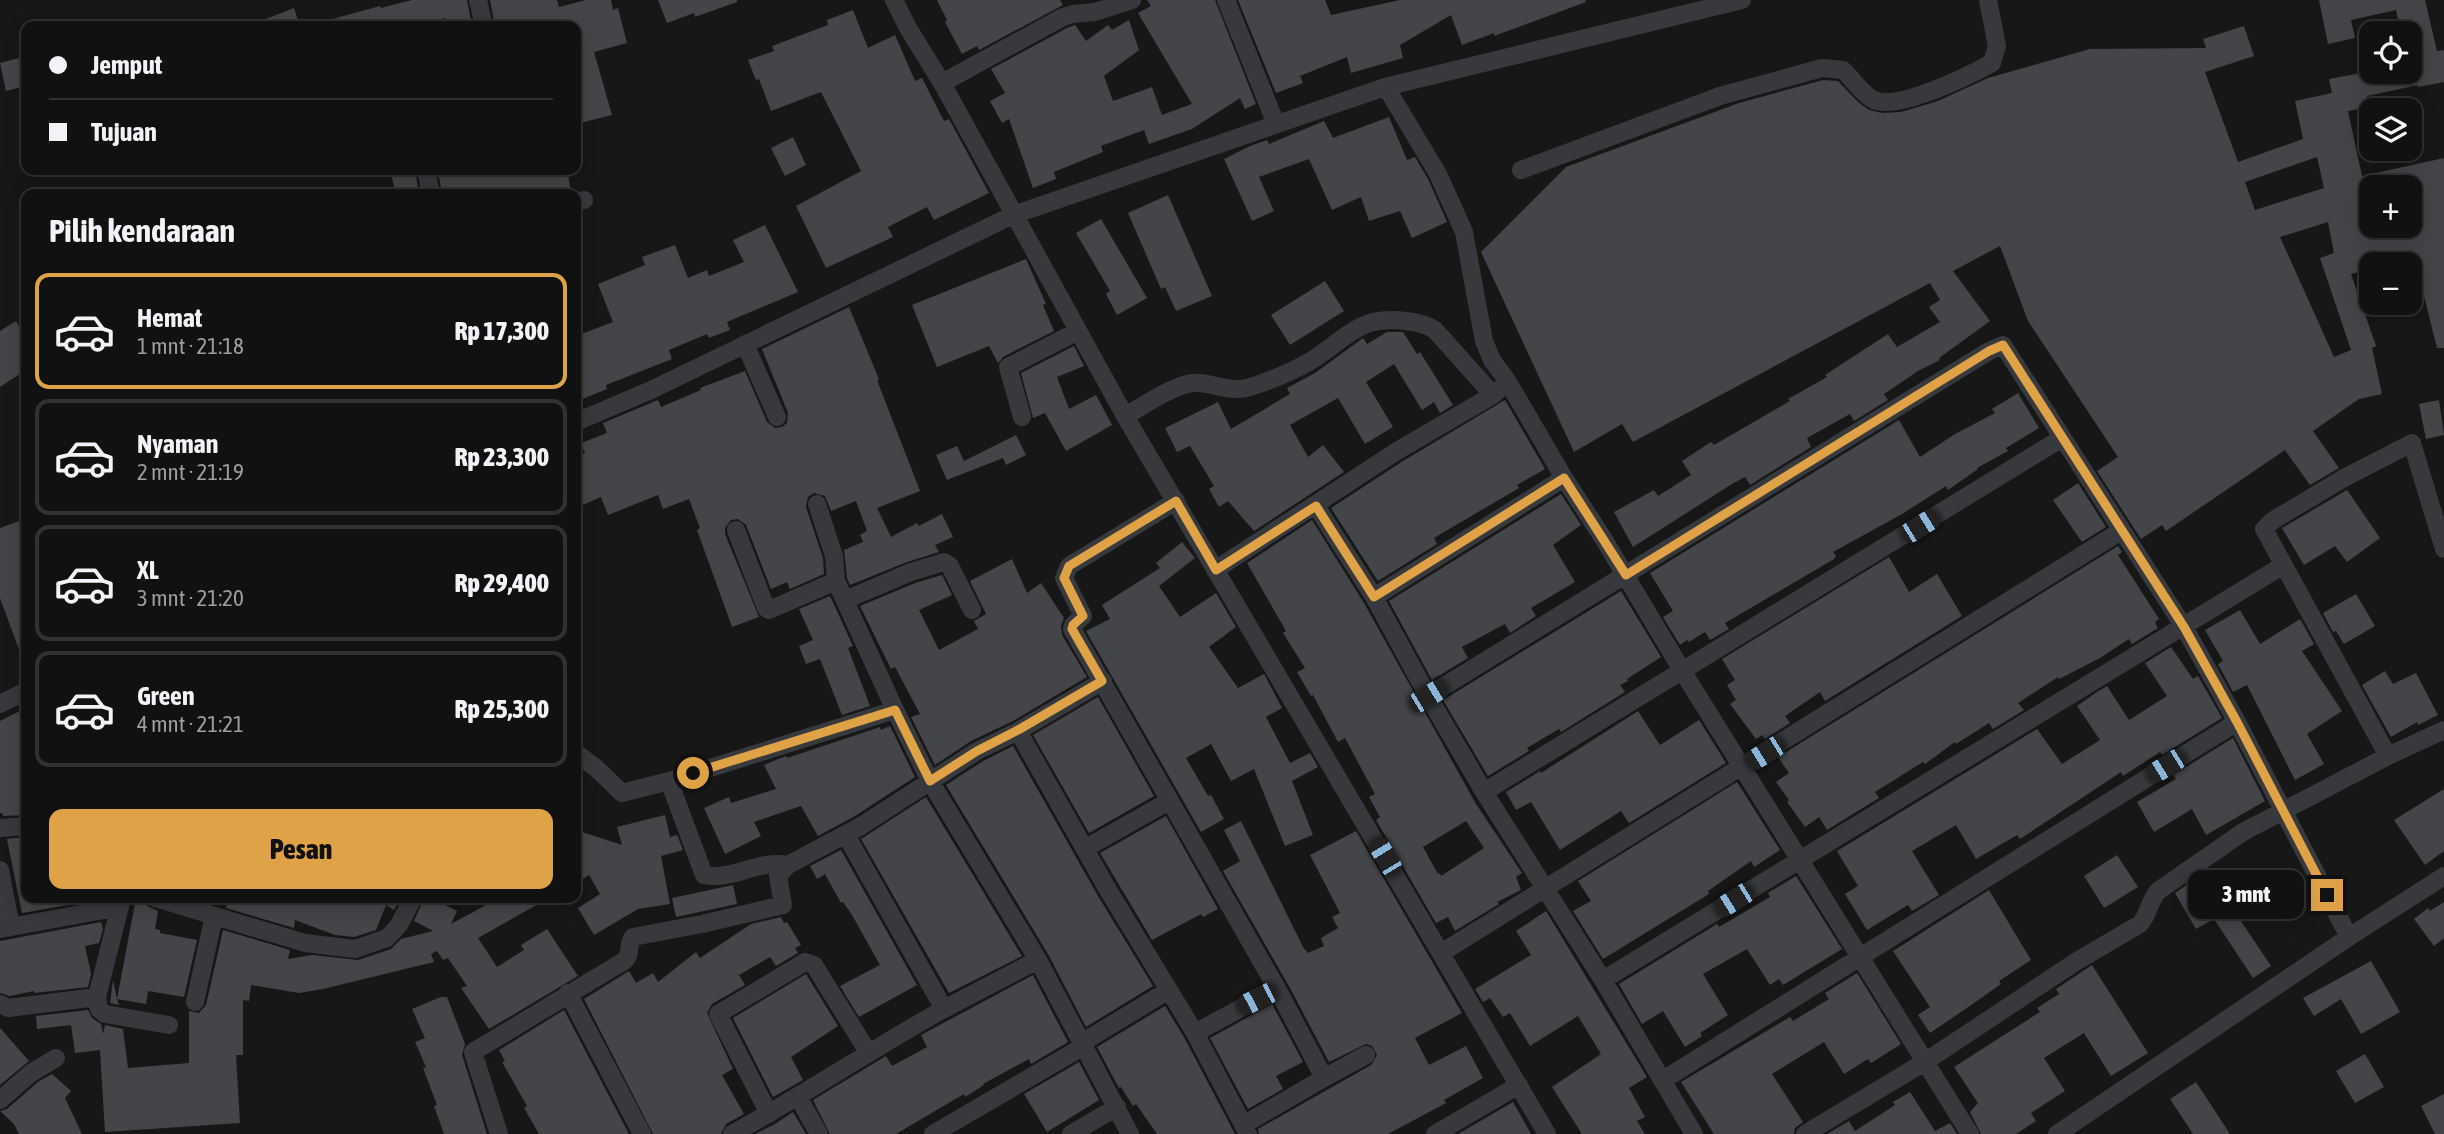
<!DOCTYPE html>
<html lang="id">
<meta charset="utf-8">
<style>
:root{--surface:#111112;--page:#1e1f20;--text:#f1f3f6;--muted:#9c9d9f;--line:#303132;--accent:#dfa247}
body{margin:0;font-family:"Asap Condensed",sans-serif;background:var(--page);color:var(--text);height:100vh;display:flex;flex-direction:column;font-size:26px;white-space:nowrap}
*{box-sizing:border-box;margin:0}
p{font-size:23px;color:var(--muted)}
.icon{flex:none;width:38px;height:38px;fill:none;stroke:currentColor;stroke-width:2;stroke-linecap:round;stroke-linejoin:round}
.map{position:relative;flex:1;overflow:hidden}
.drawer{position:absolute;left:21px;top:189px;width:560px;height:714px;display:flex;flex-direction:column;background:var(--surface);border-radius:14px;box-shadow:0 4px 18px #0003,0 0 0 2px var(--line)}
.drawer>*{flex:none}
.guide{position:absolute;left:21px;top:21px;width:560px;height:154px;border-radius:14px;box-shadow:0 4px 18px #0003,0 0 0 2px var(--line);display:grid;align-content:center;height:154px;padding:0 28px;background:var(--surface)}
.fabs{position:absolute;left:2359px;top:21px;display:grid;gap:14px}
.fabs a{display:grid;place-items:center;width:63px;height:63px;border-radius:14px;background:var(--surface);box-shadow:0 4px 18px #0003,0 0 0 2px var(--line);font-size:35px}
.end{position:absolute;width:32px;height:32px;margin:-16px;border:9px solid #dfa247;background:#111;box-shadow:0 0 0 4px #111}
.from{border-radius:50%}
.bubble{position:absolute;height:49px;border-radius:14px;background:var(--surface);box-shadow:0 4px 18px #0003,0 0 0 2px var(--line);font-size:23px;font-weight:800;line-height:49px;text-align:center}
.car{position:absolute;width:21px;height:42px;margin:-21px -10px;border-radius:9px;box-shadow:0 0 5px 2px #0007;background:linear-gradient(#222 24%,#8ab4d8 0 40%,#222 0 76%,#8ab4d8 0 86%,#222 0)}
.guide b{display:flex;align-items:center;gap:24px;height:66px;font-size:26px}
.guide b+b{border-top:2px solid var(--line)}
.guide i{width:18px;height:18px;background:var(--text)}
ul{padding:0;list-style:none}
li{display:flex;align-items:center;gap:21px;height:116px;margin:0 14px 10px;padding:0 14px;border:4px solid var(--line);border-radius:14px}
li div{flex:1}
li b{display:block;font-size:26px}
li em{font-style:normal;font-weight:800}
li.selected{border-color:var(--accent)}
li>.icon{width:63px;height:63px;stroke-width:1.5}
h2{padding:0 28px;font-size:32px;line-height:84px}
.button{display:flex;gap:14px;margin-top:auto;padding:14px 28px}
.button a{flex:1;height:80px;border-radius:14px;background:var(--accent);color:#111;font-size:28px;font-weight:800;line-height:80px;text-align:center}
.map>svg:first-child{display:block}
.building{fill:#444548;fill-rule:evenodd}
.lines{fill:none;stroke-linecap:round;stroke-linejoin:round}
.minor{stroke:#38393d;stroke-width:18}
.route{stroke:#dfa247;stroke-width:9}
</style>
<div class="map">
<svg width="2444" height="1134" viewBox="0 0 2444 1134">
<rect width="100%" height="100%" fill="#171718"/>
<path class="building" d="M412,0h55l5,26h-25l-2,-8 -30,8h-92l-1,-4 58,-16 1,2z
M490,0h67l2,7 27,-7h25l2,10 5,-2 9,35 -33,9 18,63 -36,9v-98h-81z
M658,0h79v2l-42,15 -1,-4 -27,10z
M937,0h123l3,5 -84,45 -2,-4 -15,8 -17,-32 2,-2z
M1147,0h68l41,104 -11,5 -5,-11 -48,31 -43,15 -5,-14 -43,16 2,6 -49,20 2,7 -23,9 -24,-69 -7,4 -12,-22 15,-8 -14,-24 76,-41 8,-3 11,16 22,-16 4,5 17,-10 10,30 -35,26 9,25 39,-14 10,28 30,-11 -54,-91 13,-7z
M1238,0h87l6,15 69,-15h185l1,2 -92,34v-3l-32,12 -11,-30 -51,30 3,13 -52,15 -4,-16 -47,19 3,7 -27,10z
M2319,0h106l12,51 7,-1v32l-26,5v-2l-51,11 2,11 -21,4 14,65 82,-18v190h-7l-23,-92 -43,8 -2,2 1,3 -19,5 25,72 -4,2 10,46 -23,5 -46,32 26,37 -29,17 -25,-35 -119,81 -4,-6 -21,14 -44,-68 21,-14 -90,-136 -28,-75 -47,25 37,50 -51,37 1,2 -22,11 -34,23 4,6 -34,21 -4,-7 -43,24 4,9 -61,38 -5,-8 -13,7 -99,63 -19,-35 40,-22 4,6 33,-21 -9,-14 29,-19 3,3 76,-44 -2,-2 39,-22 -2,-2 63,-41 9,13 43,-25 -11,-15 11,-7 -10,-17 -297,159 -11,-18 -48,28 -93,-200 85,-85 173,-64 84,-23 15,1 20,21 11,8 14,3 18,-1 37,-11 50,-23 102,-29 116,-1 -3,-9 41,-13 10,30 -49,16 33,90 65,-23 -8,-38 37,-8 -3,-14 37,-7h49l-5,-25v-14h-9l-5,-23 -45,10 4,18 -27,6zM2317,157l7,31 -69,22 -10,-28zM2371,187h39v39h-39zM2328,222l6,31 -14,5 31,92 -17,7 -54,-120z
M294,8l6,18h-50v-1z
M853,10l15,38 27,-13 20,46 7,-3 22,43 5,-2 40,74 -55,27 -7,-13 -39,20 5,10 -67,31 -30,-62 65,-35 -40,-79 -50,19 -12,-32 -3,1 -8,-20 26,-9 -2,-5 56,-21 -1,-5z
M26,56v30l-20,5 -6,-28z
M1389,117l18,43 8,-3 13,22 19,43 -35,16 -12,-27 -31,10 -8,-24 -29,13 -23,-51 -50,18 15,34 -22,10 -28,-62 26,-13 17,-6 2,4 55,-23 9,17z
M793,137l13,28 -21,11 -14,-28z
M390,170h25l4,24h-23z
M438,170h129l4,21 -14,3h-115z
M1168,195l44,101 -36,15 -11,-24 -4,2 -33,-76z
M1101,219l46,79 -30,17 -11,-21 4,-3 -34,-58z
M765,225l33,67 -71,30 3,8 -21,8 -2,-4 -38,16 3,9 -66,26 1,4 -27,11 -4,-10v-54l37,-14 -15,-38 47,-19 -3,-8 33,-12 13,33 19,-8 2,6 35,-14 -11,-22z
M1026,259l20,45 -3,1 11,26 -51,26 -5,6 -9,-17 -52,21 -25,-62z
M1325,281l19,30 -54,34 -19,-30z
M849,307l30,72 -2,1 43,111 -43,17 14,29 26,-14 2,3 23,-12 11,23 -18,8 4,7 -32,10 -57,23 -3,-7 -3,-28 19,-8 -3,-7 7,-4 -11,-30 -25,10 -6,-15 -11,-3 -6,4 -2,10 17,51 1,16 -34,15 -3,-7 -16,7 -25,-64 -8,-6 -7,1 -6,8v6l34,83 -27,10 -35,-97 3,-2 -11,-29 -26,10 -5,-14 -50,20 -7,-18 -25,11v-51l9,-4 -4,-10 26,-10 -4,-10 55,-23 3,7 40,-17 -1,-2 45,-17 22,51 8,6 7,-1 5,-4 1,-10 -26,-64z
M16,321l10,18v31l-26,17v-56z
M1387,332h16l14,22 3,-2 33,53 -13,8 -6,-11 -12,8 -28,-46 -28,18 27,45 -28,17 -27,-46 -48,27 18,32 15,-12 21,27 -90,59 -26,-30 -9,6 -10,-18 5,-3 -24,-40 -13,6 -12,-24 53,-26 13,27 59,-35 -3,-6 28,-15 48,-35 4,6z
M1074,346l10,20 -27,11 12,32 27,-14 16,30 -46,26 -21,-38 -12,5 -12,-45z
M2018,393l21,35 -33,20 2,3 -31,17 1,1 -30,21 -2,-4 -44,28 -69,38 3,4 -2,3 -109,64 4,6 -19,11 -5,-8 -16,10 -2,-2 -7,5 -17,-28 10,-6 -23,-38 249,-153 21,37 35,-23 40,-21 -3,-4z
M1505,400l40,69 -28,16 2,3 -85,50 3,6 -59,37 -47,-73 72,-47z
M2439,400l5,35 -18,4 -7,-35z
M1016,435l10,20 -20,10 -3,-7 -56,22 -11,-25 21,-9 7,15z
M2078,483l28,44 -24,15 -29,-42z
M2347,490l33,48 -33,24 -12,-16 -31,19 -22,-37z
M1561,494l20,31 -28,20 22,37 -44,26 5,8 -26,17 -5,-9 -43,23 6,11 -36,22 -43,-79z
M1312,520l52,83 112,201 46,69 -6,4 5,13 -24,12 2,2 -44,27 -7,-14 -12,6 -60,-103 4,-3 -11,-20 6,-3 -30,-56 -7,4 -25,-47 -2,1 -14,-24 8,-4 -22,-35 3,-2 -39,-68zM1466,821l18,27 -43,28 -1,-3 -2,1 -15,-27z
M19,521l7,21v121h-2l-24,-65v-70z
M1182,542l13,16 -36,28 21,31 36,-24 20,34 -27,20 29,41 26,-14 18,34 -16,9 24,46 20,-10 8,14 -26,14 21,54 -28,11 -31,-77 -23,12 -20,-37 -25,14 22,38 3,-1 13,24 -23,13 -115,-201 24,-12 -8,-14 58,-37 -4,-5z
M2118,546l4,6 -4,3 41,64 -4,3 3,6 -26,16 -3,-5 -29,19 -41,21 -1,-2 -40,26 6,7 -31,19 -4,-6 -33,21 -1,-2 -30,22 -2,-2 -48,30 4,6 -52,32 -8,-13 -14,10 -18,-25 2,-2 -13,-18 13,-9 -11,-16z
M1889,557l20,35 28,-18 25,42 -137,85 -5,-9 -35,24 5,7 -25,16 -3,-4 -6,4 -26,-35 6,-4 -9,-15 8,-5 -13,-21z
M1012,559l15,34 14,-10 23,35 -3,8 1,9 25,42 -74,44 -42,20 -36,24 -24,-48 9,-3 -25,-47 -4,2 -31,-63 55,-23 27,-8 10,20 -33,15 20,40 39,-21 -4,-8 12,-7 -16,-33z
M1621,591l40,66 -34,22 1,2 -8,4 5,7 -64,40 -2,-3 -32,19 2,3 -41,25 -45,-76z
M2356,594l19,32 -31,18 -8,-13 -3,1 -10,-19z
M830,596l23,50 -5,2 22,58 -28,9 -22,-56 -14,5 -7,-18 14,-6 -14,-31z
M2240,610l20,34 40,-25 14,25 -12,7 40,60 -35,23 17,30 -29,16 -48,-95 -14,7 -15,-28 5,-3 -18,-31z
M2171,647l22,32 5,-3 24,42 -60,37 -2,-3 -37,24 -2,-4 -101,67 -3,-4 -41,24 -20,-34 -44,26 27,44 -27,16 -4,-6 -41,25 -22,-36 13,-8 -21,-35 200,-122 25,35 38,-24 -23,-34 20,-14 10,-6 22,34 38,-24 -22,-33z
M2385,671l8,13 23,-11 22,42 -20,10 -1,-3 -26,15 -29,-52z
M1098,697l56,99 -65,37 -56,-98z
M26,708v107l-23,1 -1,-3h-2v-92z
M1638,711l22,34 39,-25 27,43 -97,60 -8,-12 -61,39 -29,-48 -15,8 -10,-18 34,-21 1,2z
M890,726l25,51 -60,39 -37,20 -17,-30 -47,16 7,14 -36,18 -21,-46 25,-11 2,6 45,-14 -12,-24 14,-6 9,-3v2l93,-31 1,3z
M2233,738l32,63 -59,34 -14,-26 -38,23 -17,-30 39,-23 -3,-4z
M1013,746l85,150 55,90 -67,41 -38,-73 -102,-169 37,-24z
M1737,782l43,68 -26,17 -3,-6 -43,30 1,3 -106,65 -30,-48 18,-10 -13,-20z
M2444,789v62l-19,14 -31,-45z
M926,797l96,159 -73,37 -88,-154z
M665,815l5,22 7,-2 6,15 -22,6 9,48 -32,5 -44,26 -16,-27 22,-14 -11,-19 -13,8v-53l46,15 -5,-18z
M1166,816l52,93 -15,8 -2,-3 -49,26 -52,-87z
M1241,821l62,126 5,6 16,-7 -3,-8 17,-10 -6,-11 8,-4 -30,-58 46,-24 106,182 -47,25 14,27 37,-19 17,32 -39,22 2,3 -58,31h-129l-1,-5 113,-64 6,-10 -5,-9 -6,-2 -37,18 -39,-74 -67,-117 17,-10 -16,-31z
M26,837v61h70v2l-74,13 -15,-74z
M841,850l76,135 -58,32 -19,-31 40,-21 -28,-50 -9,-13 -2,1 -16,-29 -8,5 -7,-13z
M2117,855l21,32 -34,21 -20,-32z
M2236,868l12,25 -19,10 42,63 -18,12 -39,-59 -18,10 -21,-36 29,-20 5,9z
M1796,876l46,73 -59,36 -4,-6 -9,6 -23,-36 -44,25 25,41 -28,18 2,3 -17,11 -22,-36 -21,13 -23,-40 98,-60 2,3 51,-30 -2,-4z
M733,885l4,19 -61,13 -4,-19z
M1989,890l42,70 -32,21 2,3 -34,24 -37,25 -12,-18 12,-8 -37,-56z
M136,898h8l3,8 11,5 -3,18 5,1v3l37,7 -13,57 -36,-6 -2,13 -29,-5 2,6 -9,-2 3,-23 4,19z
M228,898h172l-6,12 -8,-5 -10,25 -22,7 -19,-2 -40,-15 -1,8 -68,-20z
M424,898h7l26,13 -6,13 48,-26h50l-71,40 19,29 27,-17 -3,-5 26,-16 31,47 -89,53 -28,-41 6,-2 -19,-28 -5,2 -6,-9 -6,3 3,8 -111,27 -24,4 -48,-8 -2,16 -6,-1v55h-7l4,68 -135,9 -5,-82 -25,3 -4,-28 -34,4 -1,-13 52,-6 4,8 9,6 2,10 2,-9 18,4 5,39 61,-5v-52l10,2 7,-8 17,-75 67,20 -2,9 24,-4 46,5 33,-11 10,-10 32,-8 -19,-10z
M2444,902v36l-10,8 -20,-27 14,-11 2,3z
M1546,911l101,166 -18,11 16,29 -8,4 8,13h-63l-30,-47 49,-33 -23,-38 -48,30 -20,-33 -7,4 -13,-19 -7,4 -8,-13 56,-34 -15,-24z
M781,917l3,6 3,-1 14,23 -6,3 3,5 -22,13 -6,-9 -31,18 6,10 -33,19 -5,9 26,56 -11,6 22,39 -18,10 -5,10h-68l-69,-135 45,-28 7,12 17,-10 5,9 38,-30 4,6 51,-34z
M101,922l2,7 -4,14 -14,3 6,28 -3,13 -54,6v-2l-24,5 -10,-3v-52z
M2371,961l29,51 -39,22 -20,-35 -27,17 -11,-18z
M2092,965l56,88 -37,23 -27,-43 -40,25 21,33 -34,22 5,8 -20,13h-35l-11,-22 8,-9 -24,-36 86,-55 -3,-4 22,-14 -3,-5z
M1857,973l44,71 -30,19 -3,-4 -24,15 -20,-32 -52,32 31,48 -8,6 -1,6h-80l-33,-52 109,-65 3,4 36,-22 -4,-6z
M806,974l32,52 -47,31 12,23 -30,17 -40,-79z
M1033,975l35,67 -37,22 -2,-5 -46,25 1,1 -19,12 -1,-3 -68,40h-66l-17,-34 73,-44 6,10 35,-19 -6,-12z
M441,997h6l18,47 -3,11 25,79h-43l-10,-28 3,-1 -14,-37 3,-1 -11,-25 10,-4 -13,-29z
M1272,1004l31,58 -27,14 7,13 -35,20 -38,-71z
M1165,1006l20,33 50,95h-78l-21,-30 -3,2 -12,-19 -2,1 -22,-41z
M564,1010l65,124h-90l-15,-26 3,-2 -25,-44 3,-1 -6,-11z
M0,1028l29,33 -29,24z
M2365,1054l19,33 -29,16 -19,-32z
M1079,1062l20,38 -52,32 -23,-38z
M52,1074l19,17 -6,7 17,36h-63l-5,-10 -14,-13 7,-2 31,-27z
M2196,1082l34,52h-37l-23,-35z
M1910,1092l25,39 15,-8 7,11h-130l22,-13 6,10 40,-26 -2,-3z
M2444,1094v40h-9l-14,-28z
M1513,1102l18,32h-73z
M793,1112l13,22h-51l20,-10z"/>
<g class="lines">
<path class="minor" d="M478,0l6,26
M894,0l14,28 34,55 183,333 422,718
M1226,0l50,124
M942,83l121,-66 10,-3 22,-2 37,-12
M1386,87l52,87 26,58 20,109 8,19 16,22
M426,170l5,24
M1521,170l199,-74 102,-28 21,2c10,9 19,24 31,30 24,11 96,-25 118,-37l5,-17 -9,-46
M576,202l8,-2
M745,344l32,73
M1125,416c18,-10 47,-30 67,-33 18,-2 37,11 58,4 20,-6 41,-15 59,-25 21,-12 41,-34 64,-40 18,-4 46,-2 62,8l58,65
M1022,417l-14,-50 70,-36
M576,422l75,-32 362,-175 372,-128 357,-87
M1176,501l-107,65 -5,12 19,38 -10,9 -1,4 208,365 44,84 42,-23
M1316,506l58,91 54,99 56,96 119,188 91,154
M736,530l30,78 3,2 67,-29
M1215,570l182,-119 96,-56 15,-13 56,96
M1374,597l190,-119 39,60 80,134 287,462
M845,600l66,-28 33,-10 6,4 22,44
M1428,696l561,-345 14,-6 181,282 53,95 112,215
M0,704l26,-13
M895,710l35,71 108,179 92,174
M1018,731l90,159 87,143 53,101
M576,753l20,15 26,25 47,-12 226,-71 -59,-129 -2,-25 -17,-52
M2388,756l-124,-227 8,-8 72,-43 68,-35 32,106
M669,781l35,94c28,6 55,-16 84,-10
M1484,792l578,-354
M0,828l26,-2
M846,835l98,174 94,-49
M1086,848l83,-47
M0,870l11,57
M122,898l-25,99 2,12 6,5 64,11
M155,898l150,45 50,6 32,-11 12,-13 14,-27
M0,929l120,-22
M1441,953l680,-422
M1603,980l679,-414
M568,993l74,141
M195,1002l19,-86
M0,1004l8,4 89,-11
M1195,1033l81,-44
M1083,1042l86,-52
M1663,1080l574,-358
M798,1097l21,37
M0,1100l31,-27 25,-15
M769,1114l-51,-100 87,-52 9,3 54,87
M1243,1125l81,-47
M499,1134l-26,-82 151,-91c8,-6 3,-17 9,-24l69,-13 81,-19 -5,-29 10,-11 73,-39 116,-75 41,-20 85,-50
M732,1134c72,-39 140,-85 212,-125
M933,1134l151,-88
M1071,1134l46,-27
M1435,1134l84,-49
M1805,1134l118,-71 154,-102 63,-37c9,-10 9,-23 18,-33l85,-59 145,-76 56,-26
M2057,1134l292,-197 95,-61"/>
</g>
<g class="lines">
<path class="route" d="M693,773l202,-63 35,71 47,-30 41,-21 84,-49 -30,-52 1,-4 10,-9 -19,-38 5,-12 107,-65 40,69 100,-64 58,91 190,-119 62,97 363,-224 14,-6 181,282 53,95 90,173"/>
</g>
</svg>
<div class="fabs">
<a><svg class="icon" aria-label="locate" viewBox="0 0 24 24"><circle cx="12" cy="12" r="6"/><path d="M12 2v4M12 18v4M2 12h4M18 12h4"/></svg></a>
<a><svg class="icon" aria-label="layers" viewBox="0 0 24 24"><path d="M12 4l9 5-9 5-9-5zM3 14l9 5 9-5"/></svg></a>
<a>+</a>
<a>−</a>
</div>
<i class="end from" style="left:693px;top:773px"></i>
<i class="end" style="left:2327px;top:895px"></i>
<div class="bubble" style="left:2188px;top:870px;width:116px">3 mnt</div>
<i class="car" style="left:1920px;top:526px;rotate:58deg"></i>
<i class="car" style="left:1428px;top:696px;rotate:59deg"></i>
<i class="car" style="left:1765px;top:753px;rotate:238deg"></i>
<i class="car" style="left:2166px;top:766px;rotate:238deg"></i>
<i class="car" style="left:1385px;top:857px;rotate:329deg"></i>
<i class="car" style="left:1734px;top:900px;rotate:238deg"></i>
<i class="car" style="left:1257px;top:999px;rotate:243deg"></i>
<div class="guide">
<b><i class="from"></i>Jemput</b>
<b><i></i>Tujuan</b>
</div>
<section class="drawer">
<h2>Pilih kendaraan</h2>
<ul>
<li class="selected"><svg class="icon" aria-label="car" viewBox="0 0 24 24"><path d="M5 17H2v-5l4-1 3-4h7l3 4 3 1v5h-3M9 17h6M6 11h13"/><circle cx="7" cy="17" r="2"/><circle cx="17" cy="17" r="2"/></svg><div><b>Hemat</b><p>1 mnt · 21:18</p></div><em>Rp 17,300</em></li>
<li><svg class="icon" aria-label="car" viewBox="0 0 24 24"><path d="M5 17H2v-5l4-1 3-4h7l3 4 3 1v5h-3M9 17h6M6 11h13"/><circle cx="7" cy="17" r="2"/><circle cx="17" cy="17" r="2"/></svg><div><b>Nyaman</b><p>2 mnt · 21:19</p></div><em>Rp 23,300</em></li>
<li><svg class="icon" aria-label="car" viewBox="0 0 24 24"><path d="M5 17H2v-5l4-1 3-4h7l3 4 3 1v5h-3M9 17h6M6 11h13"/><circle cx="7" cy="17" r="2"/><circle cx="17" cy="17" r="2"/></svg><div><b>XL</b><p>3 mnt · 21:20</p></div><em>Rp 29,400</em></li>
<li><svg class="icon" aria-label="car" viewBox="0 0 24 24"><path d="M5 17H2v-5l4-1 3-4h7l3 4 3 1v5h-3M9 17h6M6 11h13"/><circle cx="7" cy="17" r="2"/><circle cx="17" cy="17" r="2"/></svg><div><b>Green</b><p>4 mnt · 21:21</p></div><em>Rp 25,300</em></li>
</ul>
<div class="button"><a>Pesan</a></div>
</section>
</div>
